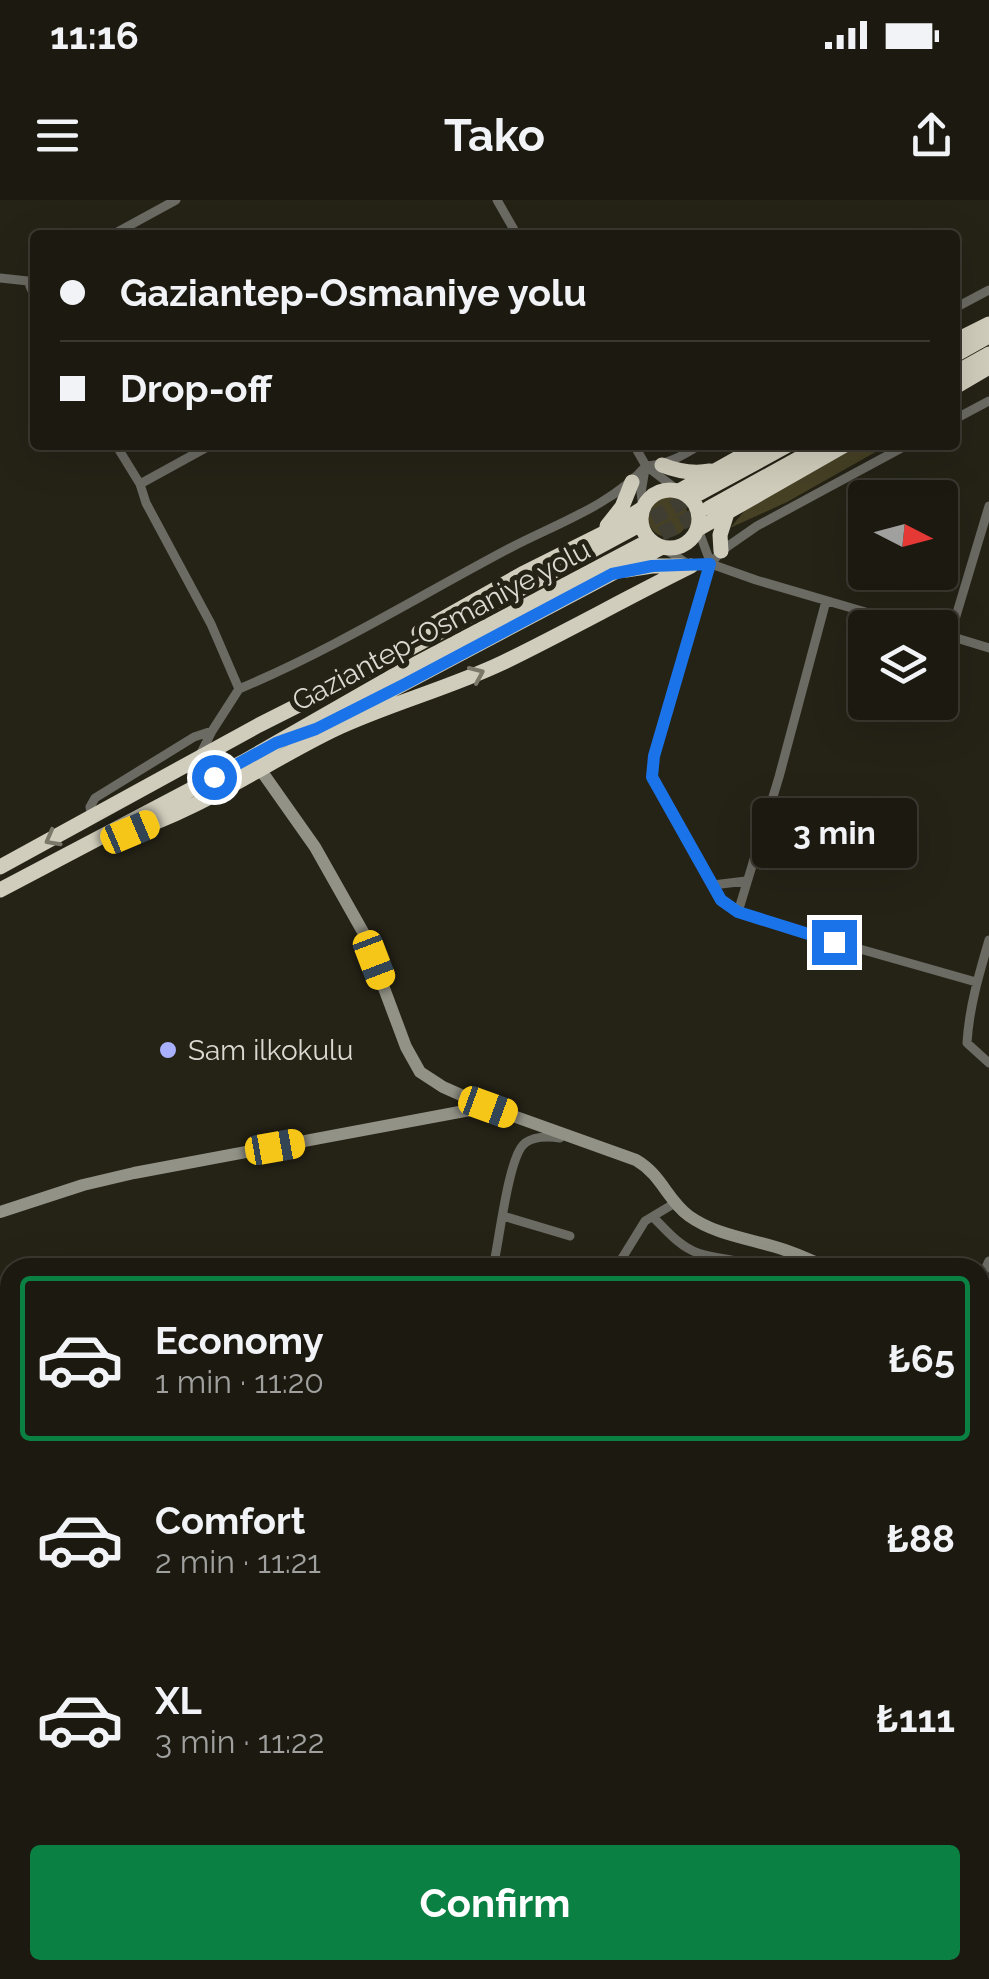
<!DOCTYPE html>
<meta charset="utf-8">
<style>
:root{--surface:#1c1a10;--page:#252319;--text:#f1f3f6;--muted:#a0a19f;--line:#3a3830;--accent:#0b8043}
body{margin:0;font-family:Raleway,sans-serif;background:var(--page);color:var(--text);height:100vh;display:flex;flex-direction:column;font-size:38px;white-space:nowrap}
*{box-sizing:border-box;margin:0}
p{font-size:32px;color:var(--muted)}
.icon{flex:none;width:55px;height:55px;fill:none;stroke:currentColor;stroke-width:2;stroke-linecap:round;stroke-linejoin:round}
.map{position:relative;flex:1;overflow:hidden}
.side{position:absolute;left:0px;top:1058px;width:990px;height:722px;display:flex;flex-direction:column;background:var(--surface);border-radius:30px 30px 0 0;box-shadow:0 10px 40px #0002,0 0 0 2px var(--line)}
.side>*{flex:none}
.banner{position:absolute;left:30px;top:30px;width:930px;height:220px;border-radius:10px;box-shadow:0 10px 40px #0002,0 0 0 2px var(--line);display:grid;align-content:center;height:220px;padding:0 30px;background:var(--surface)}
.needle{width:65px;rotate:96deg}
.buttons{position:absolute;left:848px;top:280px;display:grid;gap:20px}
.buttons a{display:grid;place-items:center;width:110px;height:110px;border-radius:10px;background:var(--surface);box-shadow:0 10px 40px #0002,0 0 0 2px var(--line);font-size:50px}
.end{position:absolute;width:45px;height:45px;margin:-22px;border:12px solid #1a73e8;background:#fff;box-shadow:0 0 0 5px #fff}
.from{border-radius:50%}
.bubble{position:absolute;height:70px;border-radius:10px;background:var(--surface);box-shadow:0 10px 40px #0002,0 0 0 2px var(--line);font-size:32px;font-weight:700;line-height:70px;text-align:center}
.car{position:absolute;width:30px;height:60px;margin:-30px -15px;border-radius:12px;box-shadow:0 0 8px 2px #0007;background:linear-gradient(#f5c518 24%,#345 0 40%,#f5c518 0 76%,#345 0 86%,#f5c518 0)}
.banner b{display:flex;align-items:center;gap:35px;height:95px;font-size:38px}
.banner b+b{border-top:2px solid var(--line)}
.banner i{width:25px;height:25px;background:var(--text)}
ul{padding:18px 0 0;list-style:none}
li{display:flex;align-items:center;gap:30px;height:165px;margin:0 20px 15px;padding:0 10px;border:5px solid transparent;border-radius:10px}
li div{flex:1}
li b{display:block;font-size:38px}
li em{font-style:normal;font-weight:700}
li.active{border-color:var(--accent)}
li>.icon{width:90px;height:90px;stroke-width:1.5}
.primary-button{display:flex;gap:20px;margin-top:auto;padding:20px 30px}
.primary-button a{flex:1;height:115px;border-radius:10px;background:var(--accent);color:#fff;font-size:40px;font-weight:700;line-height:115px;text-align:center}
.status{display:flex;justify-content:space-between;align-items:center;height:70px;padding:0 50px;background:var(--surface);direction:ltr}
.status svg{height:28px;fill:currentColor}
header{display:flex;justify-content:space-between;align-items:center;height:130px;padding:0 30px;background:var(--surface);font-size:45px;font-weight:700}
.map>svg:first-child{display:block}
.green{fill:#464125}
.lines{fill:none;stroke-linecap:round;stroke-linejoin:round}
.highway-tunnel{stroke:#403e32;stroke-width:15;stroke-dasharray:15 8;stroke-linecap:butt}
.street{stroke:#6b6a63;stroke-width:9}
.secondary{stroke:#939287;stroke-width:12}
.highway{stroke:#d0cdbc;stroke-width:15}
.oneway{stroke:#7a7869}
.route{stroke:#1a73e8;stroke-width:12}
.poi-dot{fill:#a9b0fc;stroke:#252316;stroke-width:4}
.labels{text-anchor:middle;stroke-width:10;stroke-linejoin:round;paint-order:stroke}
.street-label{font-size:28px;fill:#dbdad2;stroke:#252316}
.poi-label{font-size:28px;fill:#dbdad2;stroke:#252316;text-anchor:start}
</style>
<div class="status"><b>11:16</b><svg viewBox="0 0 49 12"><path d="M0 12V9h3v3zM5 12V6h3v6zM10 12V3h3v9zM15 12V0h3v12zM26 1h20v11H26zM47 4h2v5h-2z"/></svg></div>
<header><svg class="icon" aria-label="menu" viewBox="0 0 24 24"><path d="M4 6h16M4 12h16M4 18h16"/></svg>Tako<svg class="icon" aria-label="share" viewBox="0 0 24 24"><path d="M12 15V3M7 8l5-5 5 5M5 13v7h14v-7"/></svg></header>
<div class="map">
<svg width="989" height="1779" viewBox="0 0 989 1779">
<rect width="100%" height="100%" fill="#252316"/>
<path class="green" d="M860,245h28l-101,57 -57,26 17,-20z
M648 317a20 20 0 1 1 40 0a20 20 0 1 1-40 0Z"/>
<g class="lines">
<path class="highway-tunnel" d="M632,329l68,-36
M641,345l68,-37"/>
<path class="street" d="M497,0l20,35
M112,35l64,-35
M0,78l28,3 7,17
M955,108l34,-18
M955,219l34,-18
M116,245l24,39 6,19 65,121 28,65c95,-40 180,-93 271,-141 44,-23 104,-44 136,-82 21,-1 36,-10 54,-21
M634,245l12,21 33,25
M140,284l71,-39
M643,308l-2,-15 4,-24
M698,329l13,35 -57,192 -1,21 68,123 17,12 62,20 176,50
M662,347l29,19 20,-2 10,-13 36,-25 150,-81
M711,364l45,16 164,48
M940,433l49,15
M950,436l39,-130
M200,555l12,-24 27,-42
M92,617l-2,-10 5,-9 99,-61 18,-6
M713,685l33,-4
M738,712l41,-135 47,-176
M989,740c-10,34 -20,68 -22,103l22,20
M503,1016l67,20
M653,1017c13,13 27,30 45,36 21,7 44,6 64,15
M493,1068c6,-26 15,-107 30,-123 8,-9 26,-9 37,-7
M616,1068l29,-47 30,-18
M980,1080l9,-19
M980,1247l9,12
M980,1347l9,13
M980,1484l9,29
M111,1770v9
M202,1779l10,-9
M975,1779l14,-18"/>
<path class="secondary" d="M260,569l55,78 48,85 43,115 14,25 23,15 45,20 148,53c26,15 31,40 53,56 28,20 64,23 96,34 15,5 29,12 44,18
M0,1012l83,-27 51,-12 352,-66
M980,1122l9,7"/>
<path class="highway" d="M955,141l34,-17
M955,155l34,-19
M955,173l34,-19
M955,187l34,-20
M662,265c15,6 31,9 48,6
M641 319a29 29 0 1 1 58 0a29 29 0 1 1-58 0Z
M679,291l82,-46
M700,293l88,-48
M709,308l114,-63
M607,326l15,-19 10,-25
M698,329l147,-84
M721,351l-1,-16 8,-25
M626,370l26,-4h30
M419,432l103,-58 82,-41 39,-25
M354,510l308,-163
M122,634c75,-22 141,-70 211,-104 55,-26 114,-41 169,-67 64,-31 126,-66 189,-97
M0,667l259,-142 131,-66 242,-130
M0,690l243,-128 152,-87 246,-130"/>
</g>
<defs><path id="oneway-chevron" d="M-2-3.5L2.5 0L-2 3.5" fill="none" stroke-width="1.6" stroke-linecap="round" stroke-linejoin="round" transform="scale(2.5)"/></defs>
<g class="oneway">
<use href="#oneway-chevron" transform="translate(477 474) rotate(-24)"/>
<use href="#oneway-chevron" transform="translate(52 639) rotate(151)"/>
</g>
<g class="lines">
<path class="route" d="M214,577l62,-34 40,-14 89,-45 207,-110 40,-8 58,-2 -56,192 -2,21 69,123 17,12 96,30"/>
</g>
<circle class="poi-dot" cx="168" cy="850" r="10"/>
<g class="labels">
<g class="street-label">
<text transform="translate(441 425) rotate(-28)" y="10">Gaziantep-Osmaniye yolu</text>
</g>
<g class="poi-label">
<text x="188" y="860">Sam ilkokulu</text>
</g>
</g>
</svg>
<div class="buttons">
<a><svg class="needle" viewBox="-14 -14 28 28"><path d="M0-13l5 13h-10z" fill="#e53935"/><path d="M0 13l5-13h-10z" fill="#a0a19f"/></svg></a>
<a><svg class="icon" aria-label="layers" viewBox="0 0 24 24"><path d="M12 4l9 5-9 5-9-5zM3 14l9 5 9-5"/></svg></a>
</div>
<i class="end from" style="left:214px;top:577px"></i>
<i class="end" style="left:834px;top:742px"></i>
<div class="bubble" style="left:752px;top:598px;width:165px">3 min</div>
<i class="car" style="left:130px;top:632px;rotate:67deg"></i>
<i class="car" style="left:374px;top:760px;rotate:159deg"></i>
<i class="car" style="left:488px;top:907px;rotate:110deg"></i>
<i class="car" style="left:275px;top:947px;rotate:80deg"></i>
<div class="banner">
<b><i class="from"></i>Gaziantep-Osmaniye yolu</b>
<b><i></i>Drop-off</b>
</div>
<section class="side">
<ul>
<li class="active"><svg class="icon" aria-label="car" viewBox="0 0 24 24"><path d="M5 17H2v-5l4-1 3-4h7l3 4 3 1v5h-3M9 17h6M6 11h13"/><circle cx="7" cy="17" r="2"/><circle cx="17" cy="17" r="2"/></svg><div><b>Economy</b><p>1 min · 11:20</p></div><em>₺65</em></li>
<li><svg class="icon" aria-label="car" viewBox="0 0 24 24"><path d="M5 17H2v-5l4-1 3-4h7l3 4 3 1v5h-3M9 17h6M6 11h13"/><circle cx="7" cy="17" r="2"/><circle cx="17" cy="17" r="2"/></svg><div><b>Comfort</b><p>2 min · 11:21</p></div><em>₺88</em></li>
<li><svg class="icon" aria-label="car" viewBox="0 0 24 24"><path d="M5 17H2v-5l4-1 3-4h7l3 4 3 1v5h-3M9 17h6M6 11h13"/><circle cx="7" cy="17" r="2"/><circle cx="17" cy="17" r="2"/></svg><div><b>XL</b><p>3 min · 11:22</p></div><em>₺111</em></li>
</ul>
<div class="primary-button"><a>Confirm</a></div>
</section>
</div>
